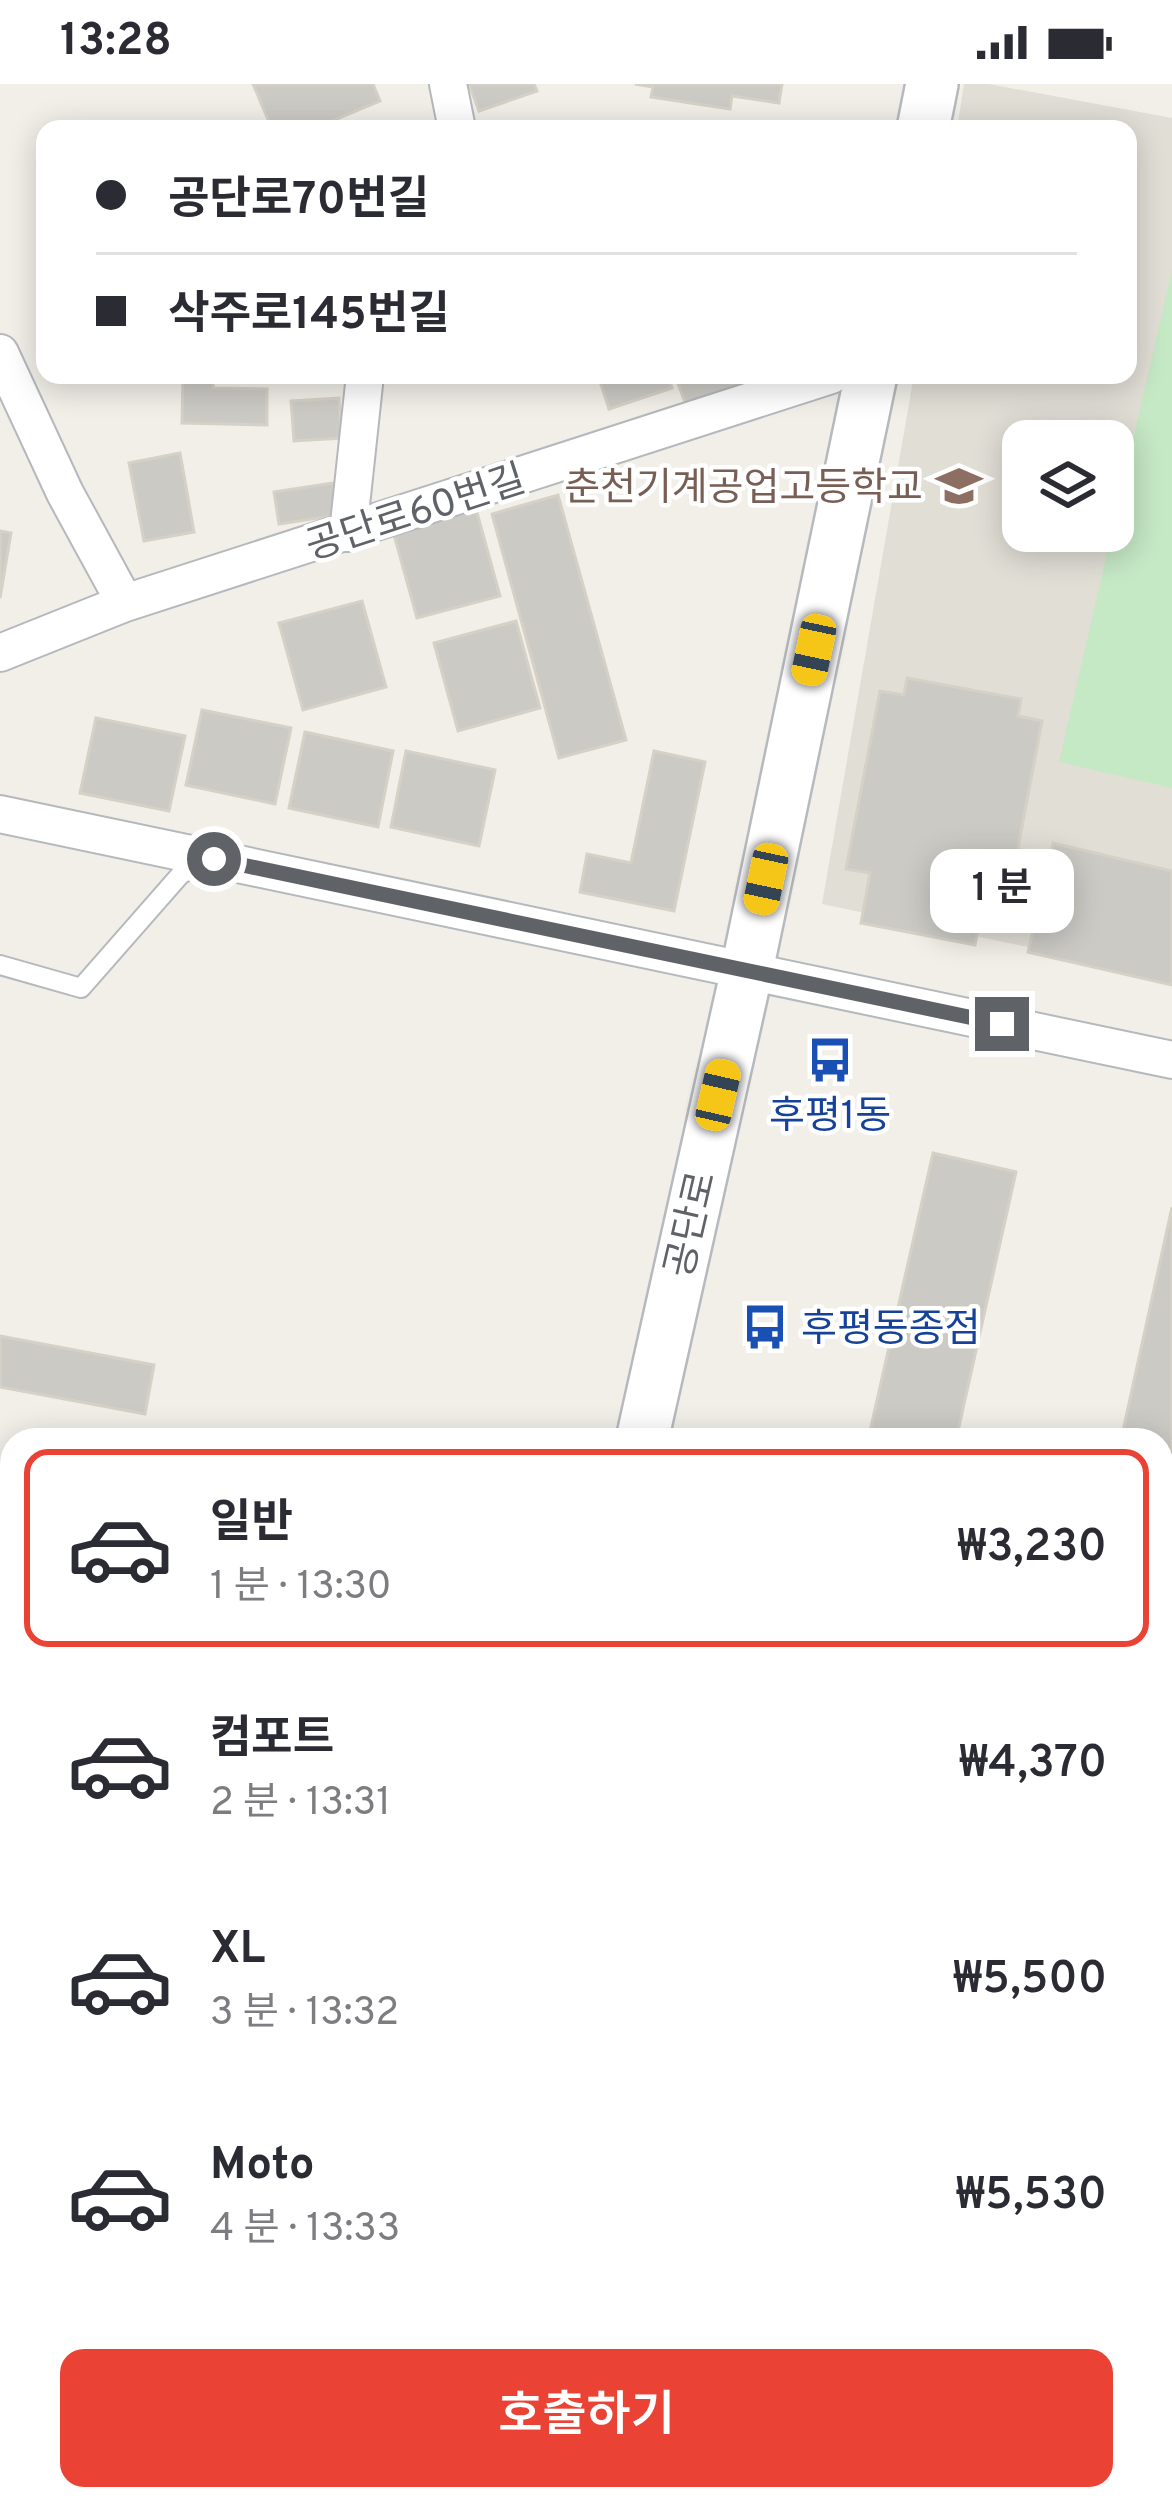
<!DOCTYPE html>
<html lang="ko">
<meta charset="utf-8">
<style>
:root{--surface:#fff;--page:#f2f2f3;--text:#2b2b33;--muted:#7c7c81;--line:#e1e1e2;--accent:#ea4335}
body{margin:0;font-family:Overpass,"Noto Sans KR",sans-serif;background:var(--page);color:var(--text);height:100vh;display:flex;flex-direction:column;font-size:45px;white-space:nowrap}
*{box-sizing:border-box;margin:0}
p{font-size:39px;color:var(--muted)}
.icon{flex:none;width:66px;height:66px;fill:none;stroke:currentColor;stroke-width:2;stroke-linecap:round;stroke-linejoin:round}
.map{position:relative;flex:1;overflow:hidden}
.side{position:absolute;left:0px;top:1344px;width:1173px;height:1083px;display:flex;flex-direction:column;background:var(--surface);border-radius:36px 36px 0 0;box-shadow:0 6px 30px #0003}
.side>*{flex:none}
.guide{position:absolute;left:36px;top:36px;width:1101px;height:264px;border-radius:24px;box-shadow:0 6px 30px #0003;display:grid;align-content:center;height:264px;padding:0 60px;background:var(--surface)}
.fabs{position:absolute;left:1002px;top:336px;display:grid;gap:24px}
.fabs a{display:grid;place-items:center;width:132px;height:132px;border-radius:24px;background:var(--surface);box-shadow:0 6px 30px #0003;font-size:60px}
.end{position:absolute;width:54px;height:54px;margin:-27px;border:15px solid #5f6368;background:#fff;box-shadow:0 0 0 6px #fff}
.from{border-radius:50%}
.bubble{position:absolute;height:84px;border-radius:24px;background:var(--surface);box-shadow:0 6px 30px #0003;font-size:39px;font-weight:600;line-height:84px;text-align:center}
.car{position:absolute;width:36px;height:72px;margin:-36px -18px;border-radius:15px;box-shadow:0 0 9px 3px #0007;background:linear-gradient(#f5c518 24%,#345 0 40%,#f5c518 0 76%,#345 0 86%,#f5c518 0)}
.guide b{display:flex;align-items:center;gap:42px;height:114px;font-size:45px}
.guide b+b{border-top:3px solid var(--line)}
.guide i{width:30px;height:30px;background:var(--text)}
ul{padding:21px 0 0;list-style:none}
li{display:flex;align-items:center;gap:36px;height:198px;margin:0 24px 18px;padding:0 36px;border:6px solid transparent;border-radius:24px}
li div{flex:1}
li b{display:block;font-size:45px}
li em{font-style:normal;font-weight:600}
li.active{border-color:var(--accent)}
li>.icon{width:108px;height:108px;stroke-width:1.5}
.action{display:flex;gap:24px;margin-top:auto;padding:24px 60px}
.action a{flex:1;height:138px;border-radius:24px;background:var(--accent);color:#fff;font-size:48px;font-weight:600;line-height:138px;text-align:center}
.status{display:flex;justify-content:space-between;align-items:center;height:84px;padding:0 60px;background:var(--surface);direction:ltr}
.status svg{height:33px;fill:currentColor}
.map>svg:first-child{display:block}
.commercial{fill:#fef7e0}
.industrial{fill:#e0deda}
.education{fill:#e1ded6;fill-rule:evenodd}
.green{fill:#c5e8c5}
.building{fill:#cccac5;stroke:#d6d1c6;stroke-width:3}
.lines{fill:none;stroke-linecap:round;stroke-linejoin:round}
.lane-casing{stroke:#b5b8bc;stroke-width:22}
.street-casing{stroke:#b5b8bc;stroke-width:40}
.secondary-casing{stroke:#b6babf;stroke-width:56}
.lane{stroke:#fff;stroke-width:18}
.street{stroke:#fff;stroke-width:36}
.secondary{stroke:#fff;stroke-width:51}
.route{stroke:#5f6368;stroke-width:15}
.labels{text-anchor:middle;stroke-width:9;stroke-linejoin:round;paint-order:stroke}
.education-label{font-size:39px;fill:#785e54;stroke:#fff;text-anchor:end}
.street-label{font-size:39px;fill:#5f6368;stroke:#fff}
.transit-label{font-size:39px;fill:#164399;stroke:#fff}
</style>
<div class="status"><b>13:28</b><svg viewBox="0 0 49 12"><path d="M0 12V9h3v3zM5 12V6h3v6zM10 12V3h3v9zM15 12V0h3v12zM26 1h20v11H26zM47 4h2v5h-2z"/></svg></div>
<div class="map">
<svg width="1172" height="2426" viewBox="0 0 1172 2426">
<rect width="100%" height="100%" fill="#f1efe8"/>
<path class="commercial" d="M1161,1515l11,3v222l-11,-2z"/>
<path class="industrial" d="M0,2047l12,4v364h314l-3,11h-323z"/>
<path class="education" d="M964,0h25l183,34v859l-350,-73 92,-529h214v-246h-171zM1023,357h90v90h-90z"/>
<path class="green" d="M1172,186v518l-113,-26z"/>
<path class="building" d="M253,0h120l7,17 -67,28h-41z
M469,0h65l3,7 -58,20z
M635,0h147l-3,19 -47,-7 -2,13 -79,-12 2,-10z
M183,291h30v13l54,1v36l-85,-2z
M598,291h70l4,13 -63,21z
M675,291h112l-100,33z
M339,314l3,40 -48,3 -3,-40z
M180,369l14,79 -50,9 -15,-78z
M333,399l5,32 -59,9 -5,-32z
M558,411l68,245 -67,18 -67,-244z
M476,425l24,87 -83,22 -24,-87z
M0,447l11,2 -11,65z
M362,517l24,86 -83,23 -24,-87z
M516,537l24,87 -82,23 -24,-88z
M907,594l114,21 -3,17 24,5 -34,180 -24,-4 -9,48 -114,-22 9,-50 -24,-4 34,-178 24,4z
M202,626l89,18 -16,76 -89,-19z
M96,634l89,18 -16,75 -89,-18z
M305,648l88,19 -15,76 -89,-19z
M406,667l89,19 -16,76 -88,-19z
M654,667l51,11 -31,149 -94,-19 7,-38 44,9z
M1053,759l119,28v114l-144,-33z
M933,1069l83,19 -60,268h-88z
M1172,1123v332l-11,-2v-97h-40z
M0,1252l154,29 -9,49 -145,-27z
M12,2177v186l-12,5v-147z
M866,2415h138l-23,11h-138z
M1061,2415h53l6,11h-81z"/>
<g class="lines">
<g class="lane-casing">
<path id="lane" d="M0,881l81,23 100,-114 27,-12"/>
</g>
<g class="street-casing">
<path id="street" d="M448,0l9,45
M0,269l65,140 60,110
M348,449l17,-158
M0,569l125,-50 706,-228
M0,730l1172,246
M0,1777l12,2
M1161,2027l11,2"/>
</g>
<g class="secondary-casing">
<path id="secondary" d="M923,45l9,-45
M642,1356l105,-470 124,-595
M368,2426l4,-11"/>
</g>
<use href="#lane" class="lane"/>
<use href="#street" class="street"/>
<use href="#secondary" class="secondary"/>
</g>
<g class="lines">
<path class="route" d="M214,775l788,165"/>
</g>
<defs>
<g id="school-bare" transform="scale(3.6)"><path d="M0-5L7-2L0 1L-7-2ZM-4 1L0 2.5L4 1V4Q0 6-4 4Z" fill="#8d6e63" stroke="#fff" stroke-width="2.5" paint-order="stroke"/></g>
<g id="bus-bare" transform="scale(3.6)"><path d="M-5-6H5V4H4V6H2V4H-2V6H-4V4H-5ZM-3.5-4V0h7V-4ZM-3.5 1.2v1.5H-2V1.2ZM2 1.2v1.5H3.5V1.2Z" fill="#1a4fb4" stroke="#fff" stroke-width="2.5" paint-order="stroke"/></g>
</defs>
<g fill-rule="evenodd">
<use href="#school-bare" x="959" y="402"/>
<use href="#bus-bare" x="830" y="976"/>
<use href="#bus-bare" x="765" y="1243"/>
</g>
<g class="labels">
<g class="education-label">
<text x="923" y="416">춘천기계공업고등학교</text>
</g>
<g class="street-label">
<text transform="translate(415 427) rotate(-18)" y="14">공단로60번길</text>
<text transform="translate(689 1140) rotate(-77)" y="14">공단로</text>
</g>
<g class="transit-label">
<text x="830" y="1044">후평1동</text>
<text x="801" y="1257" text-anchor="start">후평동종점</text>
</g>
</g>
</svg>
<div class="fabs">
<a><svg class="icon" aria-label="layers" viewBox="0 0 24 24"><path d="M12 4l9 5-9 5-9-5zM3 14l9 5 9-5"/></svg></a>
</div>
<i class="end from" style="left:214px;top:775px"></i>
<i class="end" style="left:1002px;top:940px"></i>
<div class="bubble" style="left:930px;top:765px;width:144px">1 분</div>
<i class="car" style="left:814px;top:566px;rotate:192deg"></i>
<i class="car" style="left:766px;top:795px;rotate:192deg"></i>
<i class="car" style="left:718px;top:1011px;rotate:13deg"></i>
<div class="guide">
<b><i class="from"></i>공단로70번길</b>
<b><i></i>삭주로145번길</b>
</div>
<section class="side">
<ul>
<li class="active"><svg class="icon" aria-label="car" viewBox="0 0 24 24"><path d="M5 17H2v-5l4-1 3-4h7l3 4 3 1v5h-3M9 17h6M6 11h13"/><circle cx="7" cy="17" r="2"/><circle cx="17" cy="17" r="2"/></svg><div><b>일반</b><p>1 분 · 13:30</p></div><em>₩3,230</em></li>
<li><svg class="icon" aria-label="car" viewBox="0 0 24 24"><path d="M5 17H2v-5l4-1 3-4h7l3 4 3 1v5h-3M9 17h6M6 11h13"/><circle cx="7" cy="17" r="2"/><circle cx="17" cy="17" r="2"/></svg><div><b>컴포트</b><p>2 분 · 13:31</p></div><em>₩4,370</em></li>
<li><svg class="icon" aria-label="car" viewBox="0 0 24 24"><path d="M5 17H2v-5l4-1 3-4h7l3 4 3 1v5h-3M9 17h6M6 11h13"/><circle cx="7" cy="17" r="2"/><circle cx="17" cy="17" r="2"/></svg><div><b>XL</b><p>3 분 · 13:32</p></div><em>₩5,500</em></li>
<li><svg class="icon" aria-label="car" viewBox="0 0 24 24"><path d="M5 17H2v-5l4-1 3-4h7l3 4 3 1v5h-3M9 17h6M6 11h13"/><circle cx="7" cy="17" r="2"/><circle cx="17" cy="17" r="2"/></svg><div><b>Moto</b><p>4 분 · 13:33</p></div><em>₩5,530</em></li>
</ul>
<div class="action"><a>호출하기</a></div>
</section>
</div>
